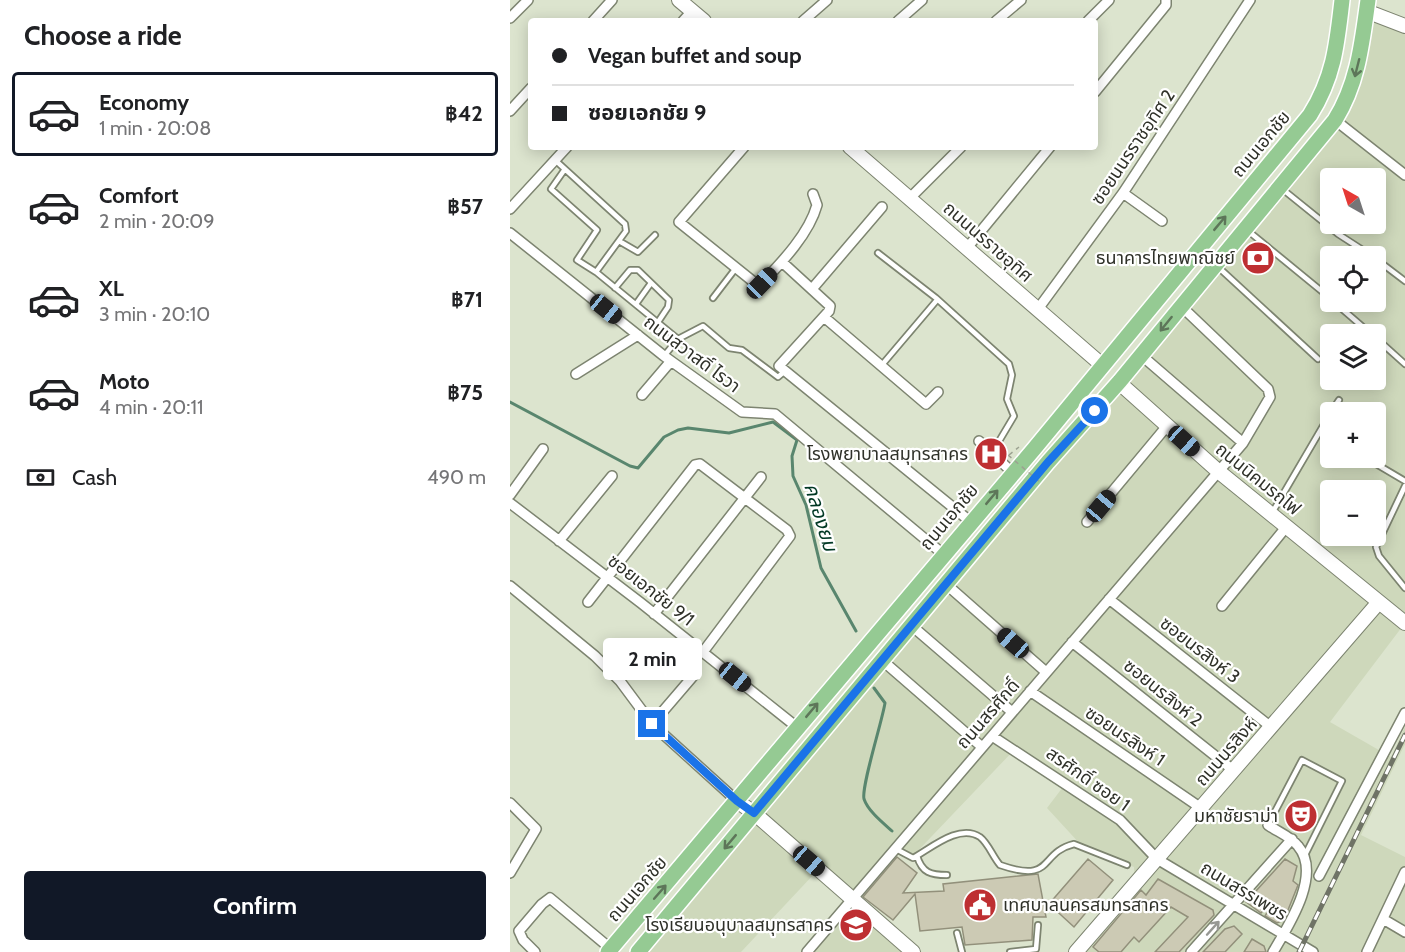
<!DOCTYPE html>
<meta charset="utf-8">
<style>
:root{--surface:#fff;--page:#f6f6f6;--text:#202124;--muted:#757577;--line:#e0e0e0;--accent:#111827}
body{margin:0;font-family:Cabin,"Noto Sans Thai",sans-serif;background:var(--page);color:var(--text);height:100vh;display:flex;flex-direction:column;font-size:22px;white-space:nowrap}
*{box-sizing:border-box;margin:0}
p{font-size:20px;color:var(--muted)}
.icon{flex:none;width:33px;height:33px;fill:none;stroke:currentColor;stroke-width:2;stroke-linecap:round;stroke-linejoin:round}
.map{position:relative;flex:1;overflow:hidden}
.sheet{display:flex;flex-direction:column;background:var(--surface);width:510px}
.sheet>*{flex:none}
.hud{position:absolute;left:18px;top:18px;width:570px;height:132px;border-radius:6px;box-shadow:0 3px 15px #0003;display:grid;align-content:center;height:132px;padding:0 24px;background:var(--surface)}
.needle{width:39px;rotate:321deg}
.tools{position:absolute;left:810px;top:168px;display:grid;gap:12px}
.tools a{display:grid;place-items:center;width:66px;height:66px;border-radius:6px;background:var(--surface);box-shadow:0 3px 15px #0003;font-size:30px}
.end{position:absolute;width:27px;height:27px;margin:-14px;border:8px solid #1a73e8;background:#fff;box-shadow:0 0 0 3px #fff}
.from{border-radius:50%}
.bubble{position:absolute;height:42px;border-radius:6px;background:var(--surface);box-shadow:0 3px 15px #0003;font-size:20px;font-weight:700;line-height:42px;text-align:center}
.car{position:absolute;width:18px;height:36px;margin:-18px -9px;border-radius:8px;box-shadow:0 0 4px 2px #0007;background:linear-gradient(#222 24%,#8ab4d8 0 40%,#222 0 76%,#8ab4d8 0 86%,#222 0)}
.hud b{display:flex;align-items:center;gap:21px;height:57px;font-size:22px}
.hud b+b{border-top:2px solid var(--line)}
.hud i{width:15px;height:15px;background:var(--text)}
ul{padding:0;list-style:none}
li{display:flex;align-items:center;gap:18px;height:84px;margin:0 12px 9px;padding:0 12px;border:3px solid transparent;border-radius:6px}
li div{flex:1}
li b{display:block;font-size:22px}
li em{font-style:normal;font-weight:700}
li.current{border-color:var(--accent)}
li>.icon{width:54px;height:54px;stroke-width:1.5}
h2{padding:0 24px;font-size:27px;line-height:72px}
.pay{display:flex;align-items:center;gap:15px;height:66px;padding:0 24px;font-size:22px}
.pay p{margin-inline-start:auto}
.primary-button{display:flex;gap:12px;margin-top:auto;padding:12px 24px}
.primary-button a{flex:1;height:69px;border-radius:6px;background:var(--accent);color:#fff;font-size:24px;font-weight:700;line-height:69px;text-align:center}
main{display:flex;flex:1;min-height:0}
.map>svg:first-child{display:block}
.built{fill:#ced8bb;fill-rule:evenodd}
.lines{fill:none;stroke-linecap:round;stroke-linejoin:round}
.stream{stroke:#59866e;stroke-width:3}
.building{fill:#cccab4;stroke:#92907b;stroke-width:1.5}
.lane-casing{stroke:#7d8470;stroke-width:8}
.street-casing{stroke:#7d8470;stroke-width:12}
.secondary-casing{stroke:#7d8470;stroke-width:16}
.primary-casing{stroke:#fff;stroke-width:18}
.path{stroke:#9ca291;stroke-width:1.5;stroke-dasharray:4.5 4.5;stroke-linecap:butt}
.lane{stroke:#fff;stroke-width:4.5}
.street{stroke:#fff;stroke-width:9}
.secondary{stroke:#fff;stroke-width:14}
.primary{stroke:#95ca93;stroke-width:15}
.rail-casing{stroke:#6f7366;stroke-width:5}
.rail{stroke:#fff;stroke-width:3;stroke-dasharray:9;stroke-linecap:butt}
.path-bridge{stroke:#9ca291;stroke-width:1.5;stroke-dasharray:4.5 4.5;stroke-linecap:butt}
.oneway{stroke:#5d7659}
.oneway2{stroke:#979894}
.route{stroke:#1a73e8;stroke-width:8}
.labels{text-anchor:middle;stroke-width:4.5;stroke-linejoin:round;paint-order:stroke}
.street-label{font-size:18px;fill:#2f3129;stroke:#fff}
.poi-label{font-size:18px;fill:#2f3129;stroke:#fff;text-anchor:end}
.water-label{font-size:20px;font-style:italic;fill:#013824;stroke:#fff}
</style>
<main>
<section class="sheet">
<h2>Choose a ride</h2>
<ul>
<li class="current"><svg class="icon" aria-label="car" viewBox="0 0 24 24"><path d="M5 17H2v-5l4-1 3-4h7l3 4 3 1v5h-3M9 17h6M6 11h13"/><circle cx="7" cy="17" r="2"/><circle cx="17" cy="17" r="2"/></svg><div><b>Economy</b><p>1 min · 20:08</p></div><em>฿42</em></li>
<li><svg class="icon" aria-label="car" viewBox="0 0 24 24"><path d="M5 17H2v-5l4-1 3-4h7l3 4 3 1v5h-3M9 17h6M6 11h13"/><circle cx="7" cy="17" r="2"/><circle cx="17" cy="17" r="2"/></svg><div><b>Comfort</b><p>2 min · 20:09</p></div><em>฿57</em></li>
<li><svg class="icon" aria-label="car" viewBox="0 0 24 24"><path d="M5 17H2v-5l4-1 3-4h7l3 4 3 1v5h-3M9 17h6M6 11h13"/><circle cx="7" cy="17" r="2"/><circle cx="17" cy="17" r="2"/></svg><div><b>XL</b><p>3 min · 20:10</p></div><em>฿71</em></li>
<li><svg class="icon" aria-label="car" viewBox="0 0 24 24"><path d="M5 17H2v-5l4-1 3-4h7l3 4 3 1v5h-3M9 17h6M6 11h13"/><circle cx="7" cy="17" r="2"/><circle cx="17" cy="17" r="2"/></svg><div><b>Moto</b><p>4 min · 20:11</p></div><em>฿75</em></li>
</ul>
<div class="pay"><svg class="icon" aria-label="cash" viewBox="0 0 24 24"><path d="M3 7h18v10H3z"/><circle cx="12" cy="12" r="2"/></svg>Cash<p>490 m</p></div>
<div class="primary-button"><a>Confirm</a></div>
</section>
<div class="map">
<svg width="895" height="952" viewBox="0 0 895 952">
<rect width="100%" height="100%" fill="#dce4ce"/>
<path class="built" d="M856,11l39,19v593l-75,99 61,35 14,-30v17l-44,91 44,22v95h-329l59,-67 -1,-18 -53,-22 -34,-37 19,-25 -51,-34 -104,109 -16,-9 -42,50 60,53h-106l45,-53 -37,-26 -74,79h-102l696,-832zM820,178h46v46h-46zM820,256h46v46h-46zM820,334h46v46h-46zM820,412h46v46h-46zM820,490h46v46h-46z"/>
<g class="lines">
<path class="stream" d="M0,402l120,64 8,2 26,-31 14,-7 10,-2 41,5 44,-11 24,18 -5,16 1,20 13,29 15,63 35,63
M364,688l11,15c-3,19 -24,84 -21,96 4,12 19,24 28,32"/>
</g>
<path class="building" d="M387,857l20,16 -14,20 41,-2 -1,-7 95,-10 8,43h-13l-1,23 -67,5 -3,-18 -42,4 -5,-37 -22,26 -30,-23z
M578,859l25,21 -39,47 -25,-23z
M775,859l12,7 -4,15 5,4 -14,35 -7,3 -12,-7 5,-8 -3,-2 -6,7 -15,-11z
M648,879l55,31 1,5 -35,37h-24l33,-35 -17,-10 -32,35 -5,-5 -13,15h-22l-6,-5 48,-57 5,5z
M724,926l8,8 -17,18h-22l22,-23z
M742,939l12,7 2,6h-22z"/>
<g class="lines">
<g class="lane-casing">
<path id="lane" d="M45,160l70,64 1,7 -30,41 82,67 -14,17
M55,169l-14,20 46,41 -20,30 19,12
M771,188l57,46 34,22
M737,230l83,68
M109,241l19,11 17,-17
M368,253l58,45 73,66 3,11 -5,24 7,17 -22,37
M866,259l29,22
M707,266l101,93
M105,288l15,-18h8l31,30 -1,7 -10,15
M203,298l23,-30
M824,302l37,32
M126,304l15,-21
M866,338l29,26
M168,339l25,-13 26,22 13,2 36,27 7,-6
M371,366l56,-66
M821,412l8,-12
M811,430l9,6
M856,458l39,23
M895,486l-29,61 3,9 26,32
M762,513l58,-99
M758,825l34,-65 40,21 -37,74
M386,849l17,9c17,-9 46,-35 67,-21 8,6 13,20 20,28 55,19 38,-12 74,-21l53,21
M407,856c5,17 14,19 30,19
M447,933l5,19
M500,952l26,-3 2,-24"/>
</g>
<g class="street-casing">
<path id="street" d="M0,18l18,-18
M83,21l19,-21
M173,21l9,-10
M293,21l24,-21
M388,21l24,-21
M486,21l25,-21
M578,21l21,-21
M585,92l71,-87v-5
M0,111l21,-23
M825,120l70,55
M234,147l-65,75 76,61h7c20,-21 47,-49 55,-78l-4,-11
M613,193l39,28
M399,199l52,-52
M0,209l57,-62
M0,233l154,123 78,56 33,2 168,140
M457,248l83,-101
M272,262l48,44 -1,5 -50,55 192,156
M302,289l70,-82
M528,309l85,-116 127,-193
M314,317l102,87 12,-12
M631,355l102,88
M66,374l62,-39
M132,395l29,-34
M469,441l33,31
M0,495l33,-46
M0,503l131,100 157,125
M577,522l80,-96
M49,541l53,-65
M437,585l99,87
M0,586l85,70 25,25 32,43 85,77
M599,599l162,128
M78,602l107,-137 5,-1 87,66 3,6 -87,116
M712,606l65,-80
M144,614l107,-137
M402,626l100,86
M562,642l161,128
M373,661l99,86
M520,691l171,117
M142,724l42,-49
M482,736l128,84 37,39 156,93
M0,803l26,26 -26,44
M758,825c10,7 22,11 30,21 24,28 -9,79 -25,106
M809,876l86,-163
M873,919l22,13
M25,952l-12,-12 -4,-9 23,-27 8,-6 61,51
M297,952l436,-509 27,-46 -2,-8 -87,-83
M681,952l101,-113
M857,952l38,-80"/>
</g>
<g class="secondary-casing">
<path id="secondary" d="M169,0l25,21
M856,11l39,15
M340,147l252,218
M610,381l4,6 94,84 187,152
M227,801l17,12 159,139
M566,952l303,-350"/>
</g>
<g class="primary-casing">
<path id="primary" d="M98,952l426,-503 276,-334c24,-38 27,-71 32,-115
M128,952l410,-490 72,-81 215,-261c23,-37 27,-77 33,-120"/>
</g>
<path class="path" d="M499,455l10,-8"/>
<use href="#lane" class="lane"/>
<use href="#street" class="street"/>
<use href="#secondary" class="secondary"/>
<use href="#primary" class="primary"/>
<g class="rail-casing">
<path id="rail" d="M789,952l106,-217"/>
</g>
<use href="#rail" class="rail"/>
<path class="path-bridge" d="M498,455l33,28"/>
</g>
<defs><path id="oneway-shaft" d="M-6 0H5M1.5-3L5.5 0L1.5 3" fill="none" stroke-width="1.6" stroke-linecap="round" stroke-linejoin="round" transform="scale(1.5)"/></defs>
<g class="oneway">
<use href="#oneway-shaft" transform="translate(847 68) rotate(104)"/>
<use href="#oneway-shaft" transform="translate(710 223) rotate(-50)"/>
<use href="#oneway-shaft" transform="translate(656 324) rotate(129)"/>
<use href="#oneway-shaft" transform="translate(482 497) rotate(-50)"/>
<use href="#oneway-shaft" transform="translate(302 710) rotate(-50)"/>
<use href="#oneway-shaft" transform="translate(220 842) rotate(130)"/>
<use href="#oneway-shaft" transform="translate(150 892) rotate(-49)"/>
</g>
<use class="oneway2" href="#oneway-shaft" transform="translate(703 928) rotate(-48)"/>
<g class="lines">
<path class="route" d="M142,724l85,77 17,12 294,-351 47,-51"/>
</g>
<defs>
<g id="bank-disc" transform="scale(1.725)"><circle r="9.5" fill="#be2f32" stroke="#fff"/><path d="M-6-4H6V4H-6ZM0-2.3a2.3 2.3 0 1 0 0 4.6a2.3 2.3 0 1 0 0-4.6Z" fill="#fff"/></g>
<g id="hospital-disc" transform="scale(1.725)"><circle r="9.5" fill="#be2f32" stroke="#fff"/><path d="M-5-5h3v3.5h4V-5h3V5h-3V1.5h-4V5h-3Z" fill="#fff"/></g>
<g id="theatre-disc" transform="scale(1.725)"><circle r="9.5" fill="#be2f32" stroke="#fff"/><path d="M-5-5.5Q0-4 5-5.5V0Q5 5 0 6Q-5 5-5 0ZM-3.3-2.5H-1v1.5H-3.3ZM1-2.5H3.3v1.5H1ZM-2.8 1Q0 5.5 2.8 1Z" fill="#fff"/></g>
<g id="civic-disc" transform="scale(1.725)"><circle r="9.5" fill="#be2f32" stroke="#fff"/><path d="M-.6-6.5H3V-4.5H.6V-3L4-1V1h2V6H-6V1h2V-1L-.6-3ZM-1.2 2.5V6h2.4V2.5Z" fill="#fff"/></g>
<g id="school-disc" transform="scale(1.725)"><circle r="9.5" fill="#be2f32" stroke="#fff"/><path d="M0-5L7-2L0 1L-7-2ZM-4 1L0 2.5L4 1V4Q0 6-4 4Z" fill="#fff"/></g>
</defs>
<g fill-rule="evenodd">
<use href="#bank-disc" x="748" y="258"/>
<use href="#hospital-disc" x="481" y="454"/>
<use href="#theatre-disc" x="791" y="816"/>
<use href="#civic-disc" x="470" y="905"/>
<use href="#school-disc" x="346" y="925"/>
</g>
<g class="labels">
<g class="street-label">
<text transform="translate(751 144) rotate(-50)" y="6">ถนนเอกชัย</text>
<text transform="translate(623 147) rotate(-56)" y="6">ซอยนนรราชอุทิศ 2</text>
<text transform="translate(478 242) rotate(41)" y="6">ถนนนรราชอุทิศ</text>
<text transform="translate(182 354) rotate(37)" y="6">ถนนสวาสดิ์ ไรวา</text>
<text transform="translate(748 479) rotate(39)" y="6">ถนนนิคมรถไฟ</text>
<text transform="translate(439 517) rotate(-50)" y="6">ถนนเอกชัย</text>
<text transform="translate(141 590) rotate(38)" y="6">ซอยเอกชัย 9/1</text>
<text transform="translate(690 650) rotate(38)" y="6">ซอยนรสิงห์ 3</text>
<text transform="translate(653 693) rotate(39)" y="6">ซอยนรสิงห์ 2</text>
<text transform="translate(478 714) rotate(-49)" y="6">ถนนสรศักดิ์</text>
<text transform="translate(615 736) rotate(34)" y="6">ซอยนรสิงห์ 1</text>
<text transform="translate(716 752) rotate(-49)" y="6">ถนนนรสิงห์</text>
<text transform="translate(578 779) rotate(35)" y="6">สรศักดิ์ ซอย 1</text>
<text transform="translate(127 889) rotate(-49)" y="6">ถนนเอกชัย</text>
<text transform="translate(734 891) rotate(31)" y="6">ถนนสรรเพชร</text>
</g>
<g class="poi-label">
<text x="725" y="264">ธนาคารไทยพาณิชย์</text>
<text x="458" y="460">โรงพยาบาลสมุทรสาคร</text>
<text x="768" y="822">มหาชัยราม่า</text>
<text x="493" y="911" text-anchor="start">เทศบาลนครสมทรสาคร</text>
<text x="323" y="931">โรงเรียนอนุบาลสมุทรสาคร</text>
</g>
<g class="water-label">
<text transform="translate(311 517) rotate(73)" y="7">คลองยม</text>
</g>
</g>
</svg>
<div class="tools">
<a><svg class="needle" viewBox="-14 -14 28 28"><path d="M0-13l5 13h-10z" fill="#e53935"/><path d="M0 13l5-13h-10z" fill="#757577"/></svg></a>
<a><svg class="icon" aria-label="locate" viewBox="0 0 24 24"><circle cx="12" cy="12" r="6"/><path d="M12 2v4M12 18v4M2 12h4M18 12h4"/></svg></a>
<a><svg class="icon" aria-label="layers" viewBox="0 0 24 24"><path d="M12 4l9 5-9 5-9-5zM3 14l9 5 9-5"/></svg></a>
<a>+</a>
<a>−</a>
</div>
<i class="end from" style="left:585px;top:411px"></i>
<i class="end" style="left:142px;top:724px"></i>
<div class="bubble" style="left:93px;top:638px;width:99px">2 min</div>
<i class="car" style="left:252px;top:283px;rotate:44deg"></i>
<i class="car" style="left:96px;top:309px;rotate:129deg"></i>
<i class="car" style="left:674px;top:441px;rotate:132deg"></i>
<i class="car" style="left:591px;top:506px;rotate:40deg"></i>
<i class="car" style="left:503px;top:643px;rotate:311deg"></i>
<i class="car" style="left:225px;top:677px;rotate:129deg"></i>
<i class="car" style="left:299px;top:861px;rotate:131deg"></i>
<div class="hud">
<b><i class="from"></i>Vegan buffet and soup</b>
<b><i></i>ซอยเอกชัย 9</b>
</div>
</div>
</main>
